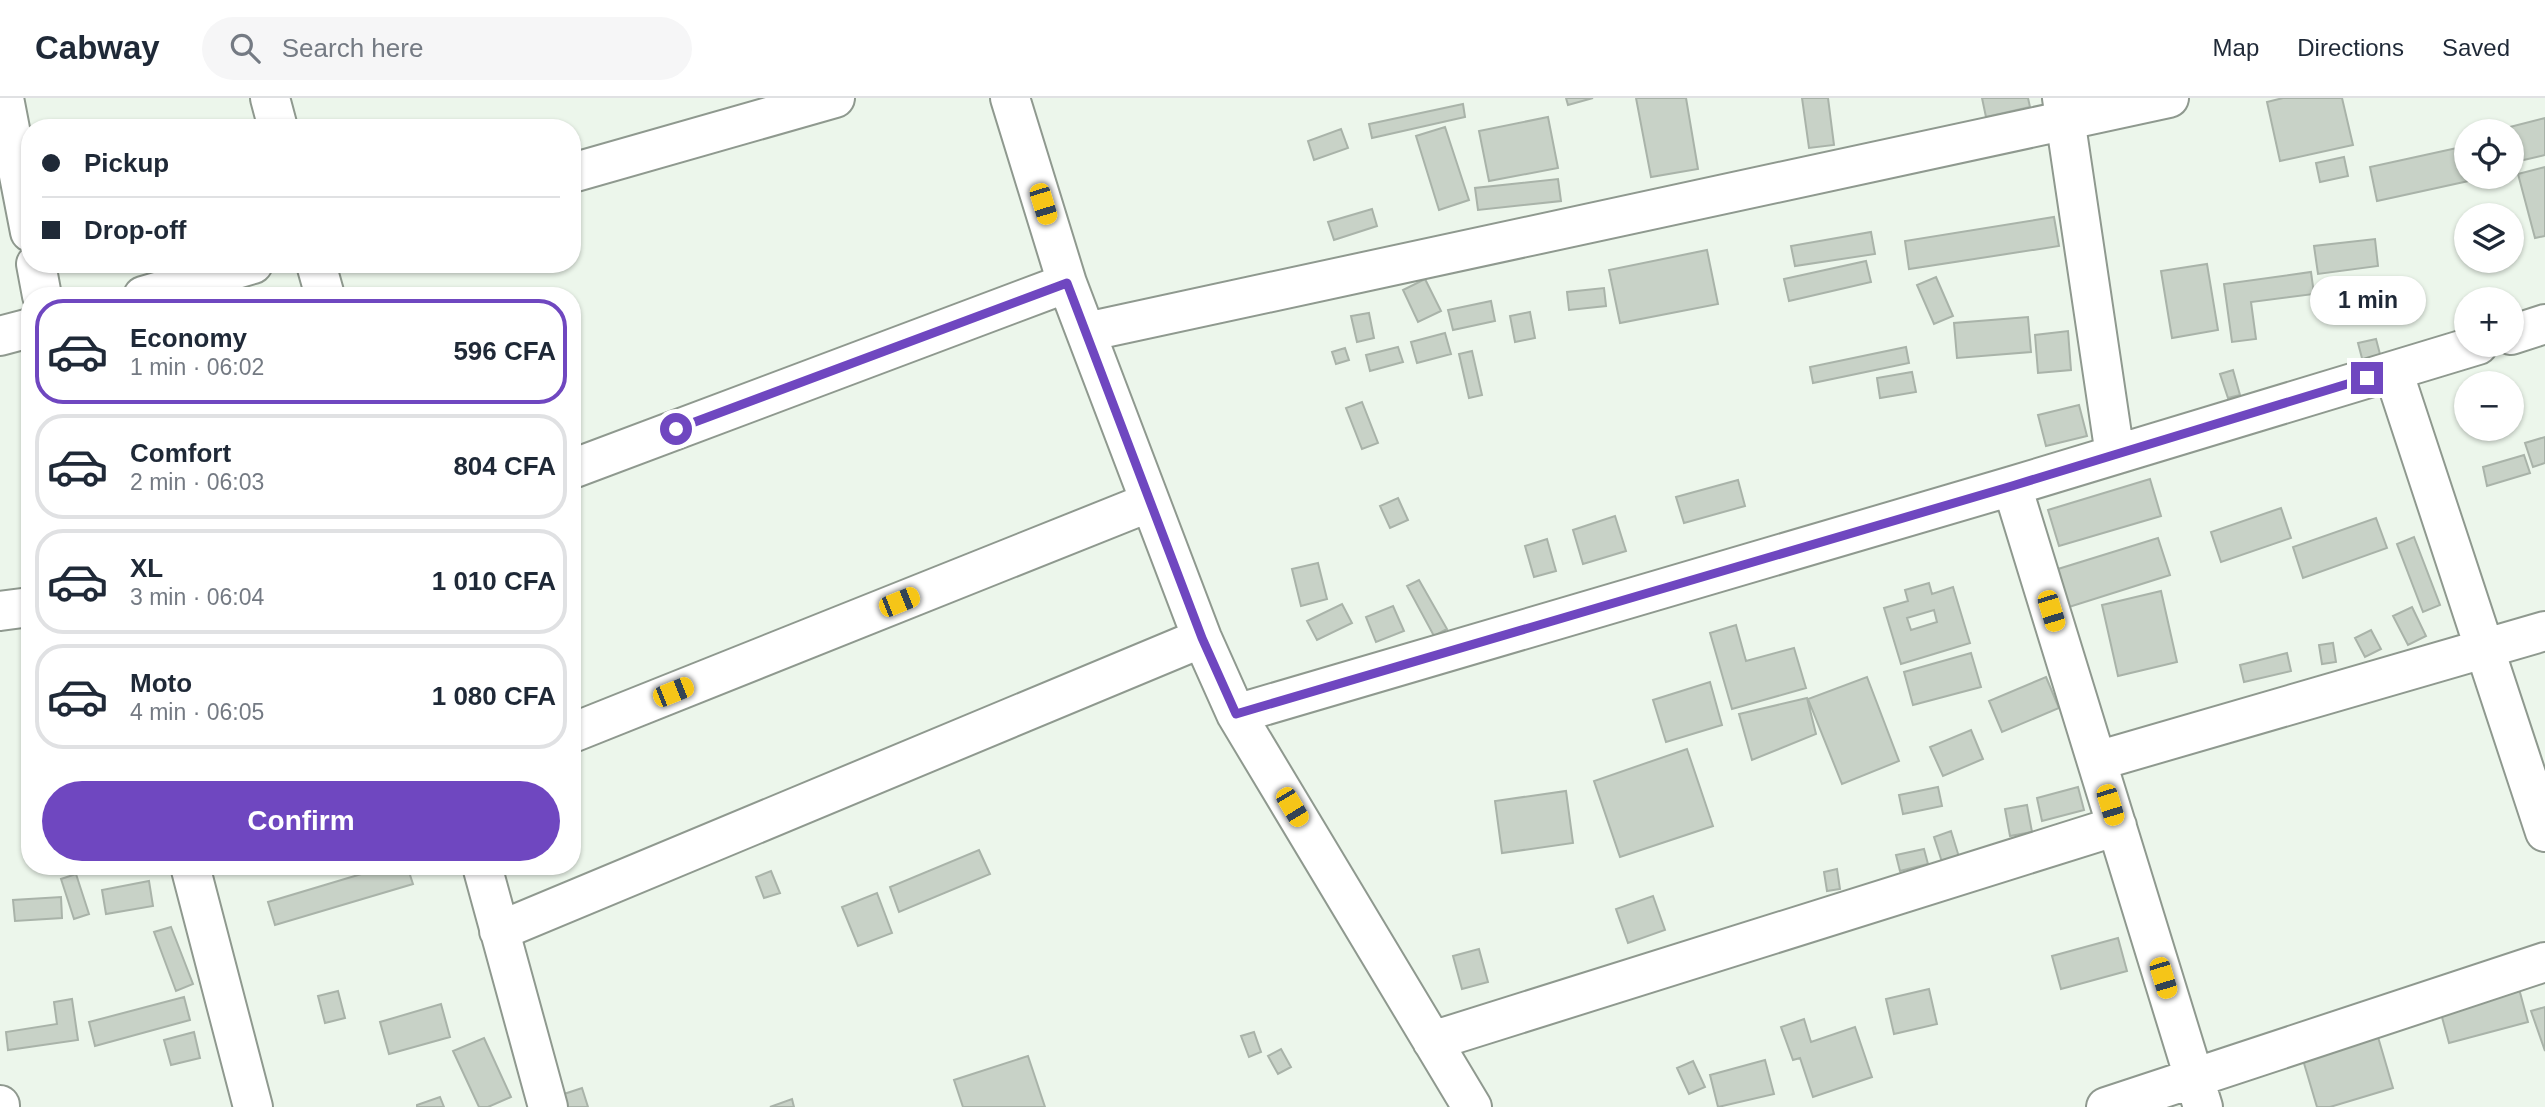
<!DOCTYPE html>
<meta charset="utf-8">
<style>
:root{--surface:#fff;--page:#f6f6f7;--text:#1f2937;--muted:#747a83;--line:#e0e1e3;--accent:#6f47c0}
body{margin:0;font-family:Helvetica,sans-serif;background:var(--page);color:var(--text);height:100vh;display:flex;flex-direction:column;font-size:26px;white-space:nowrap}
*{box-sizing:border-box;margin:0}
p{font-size:23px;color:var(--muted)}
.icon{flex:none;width:38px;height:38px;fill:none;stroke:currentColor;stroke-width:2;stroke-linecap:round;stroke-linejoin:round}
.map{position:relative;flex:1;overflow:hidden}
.panel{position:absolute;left:21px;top:189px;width:560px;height:588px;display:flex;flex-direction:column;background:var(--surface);border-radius:28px;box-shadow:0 2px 5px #0004}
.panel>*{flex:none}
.banner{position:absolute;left:21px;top:21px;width:560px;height:154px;border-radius:28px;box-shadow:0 2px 5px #0004;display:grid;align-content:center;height:154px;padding:0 21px;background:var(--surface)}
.controls{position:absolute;left:2454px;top:21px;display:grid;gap:14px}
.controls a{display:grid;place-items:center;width:70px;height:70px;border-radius:50%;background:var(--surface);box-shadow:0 2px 5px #0004;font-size:35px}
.end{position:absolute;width:32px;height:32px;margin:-16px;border:9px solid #6f47c0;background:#fff;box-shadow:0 0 0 4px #fff}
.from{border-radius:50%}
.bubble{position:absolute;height:49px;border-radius:24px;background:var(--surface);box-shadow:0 2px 5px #0004;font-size:23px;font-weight:800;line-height:49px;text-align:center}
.car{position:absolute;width:21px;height:42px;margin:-21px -10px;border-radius:9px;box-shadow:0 0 5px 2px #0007;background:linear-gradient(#f5c518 24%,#345 0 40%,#f5c518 0 76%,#345 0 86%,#f5c518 0)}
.banner b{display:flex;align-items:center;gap:24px;height:66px;font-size:26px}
.banner b+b{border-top:2px solid var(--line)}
.banner i{width:18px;height:18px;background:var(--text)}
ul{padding:12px 0 0;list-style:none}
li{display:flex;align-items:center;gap:21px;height:105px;margin:0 14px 10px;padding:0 7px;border:4px solid var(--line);border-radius:28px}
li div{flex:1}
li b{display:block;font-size:26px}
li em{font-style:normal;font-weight:800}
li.active{border-color:var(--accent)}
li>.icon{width:63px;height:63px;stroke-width:1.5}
.action{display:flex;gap:14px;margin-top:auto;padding:14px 21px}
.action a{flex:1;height:80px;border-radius:42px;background:var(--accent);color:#fff;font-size:28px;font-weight:800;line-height:80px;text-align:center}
header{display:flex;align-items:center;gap:42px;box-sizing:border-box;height:98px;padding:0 35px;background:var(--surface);border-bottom:2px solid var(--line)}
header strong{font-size:33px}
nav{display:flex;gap:38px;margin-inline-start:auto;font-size:24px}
.search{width:490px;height:63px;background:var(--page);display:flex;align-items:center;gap:18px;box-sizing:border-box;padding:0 24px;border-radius:38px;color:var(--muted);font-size:26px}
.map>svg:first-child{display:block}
.building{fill:#c8d2c7;stroke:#a9b3a9;stroke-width:2;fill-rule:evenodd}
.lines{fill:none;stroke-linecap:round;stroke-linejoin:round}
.minor-casing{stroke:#8f998f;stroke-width:42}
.minor{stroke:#fff;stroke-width:38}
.route{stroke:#6f47c0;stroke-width:9}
</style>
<header>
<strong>Cabway</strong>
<div class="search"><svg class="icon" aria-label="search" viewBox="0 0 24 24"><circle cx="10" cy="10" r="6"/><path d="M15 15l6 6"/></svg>Search here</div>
<nav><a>Map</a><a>Directions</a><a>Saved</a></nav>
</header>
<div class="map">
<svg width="2545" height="1009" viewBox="0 0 2545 1009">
<rect width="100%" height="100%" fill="#ecf6eb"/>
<path class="building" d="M1566,0h27l-25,7z
M1636,0h50l12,71 -47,8z
M1802,0h26l6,47 -25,3z
M1982,0h46l2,9 -44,10z
M2283,0h59l11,47 -73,16 -13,-59z
M1463,6l2,13 -93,21 -3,-14z
M1548,19l10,51 -69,13 -10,-50z
M2545,20v37l-30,7 -4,-15v-16h-4l-1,-3z
M1445,29l24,73 -30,10 -23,-74z
M1341,31l7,19 -34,12 -6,-19z
M2466,48v31h21l-110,24 -7,-34z
M2344,59l4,19 -28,6 -4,-19z
M2545,69v69l-10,2 -17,-64z
M1558,81l3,22 -83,9 -3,-22z
M1372,111l5,17 -43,14 -6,-18z
M2054,119l5,29 -150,23 -4,-28z
M1871,134l4,22 -80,12 -4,-20z
M2375,141l3,27 -60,8 -4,-28z
M1707,152l11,54 -98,19 -11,-53z
M1866,163l5,21 -82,19 -5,-22z
M2207,166l11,66 -46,8 -11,-67z
M2311,174l3,22 -63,8 5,37 -24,3 -8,-58z
M1936,179l17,39 -19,8 -17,-39z
M1425,181l16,32 -23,11 -15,-32z
M1604,190l2,18 -37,4 -2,-18z
M1491,203l4,20 -42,9 -5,-20z
M1530,214l5,26 -20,4 -5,-26z
M1369,215l5,25 -17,4 -6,-26z
M2028,219l3,35 -74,6 -3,-35z
M2068,233l3,39 -33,3 -3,-38z
M1445,235l6,21 -34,9 -6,-21z
M2376,241l5,19 -18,4 -5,-19z
M1398,249l5,15 -33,9 -4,-16z
M1906,249l3,16 -96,20 -3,-16z
M1345,250l4,12 -13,4 -4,-12z
M1472,253l10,44 -13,3 -10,-44z
M2233,272l7,25 -12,3 -8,-24z
M1912,274l4,20 -36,6 -3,-20z
M1362,304l16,41 -16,6 -16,-41z
M2079,307l8,31 -41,10 -8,-31z
M2545,339v26l-12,4 -8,-24z
M2524,357l6,18 -43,13 -4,-19z
M2150,381l11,37 -102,30 -11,-36z
M1738,382l7,26 -61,17 -8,-26z
M1398,400l10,22 -18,8 -10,-22z
M2281,410l10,30 -70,24 -10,-30z
M1615,418l11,35 -43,13 -10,-34z
M2376,420l11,30 -84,30 -10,-31z
M2414,439l26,68 -17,7 -26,-68z
M2158,440l12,37 -101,32 -11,-38z
M1547,441l9,32 -22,6 -9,-31z
M1318,465l9,36 -26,7 -9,-37z
M1419,482l28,49 -13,7 -27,-50z
M1929,485l3,11 21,-7 17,56 -69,21 -17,-56 24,-7 -3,-11zM1934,512l3,12 -26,8 -4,-12z
M2161,493l16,71 -59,14 -16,-71z
M1342,506l10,19 -35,17 -10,-19z
M1393,508l11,25 -28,11 -10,-25z
M2412,509l14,29 -18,9 -15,-29z
M1736,527l10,36 48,-13 12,40 -74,21 -22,-76z
M2371,532l10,19 -16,8 -10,-19z
M2333,545l3,19 -14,2 -3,-19z
M1971,555l10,34 -68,18 -9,-33z
M2287,555l4,18 -47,11 -4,-17z
M1867,579l32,84 -57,23 -34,-85z
M2046,579l13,31 -57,24 -13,-31z
M1710,584l12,43 -56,17 -13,-42z
M1807,600l9,36 -64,26 -13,-46z
M1971,632l12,29 -40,17 -13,-29z
M1687,651l26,77 -93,31 -26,-76z
M1938,689l4,19 -39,8 -4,-19z
M2078,689l6,23 -42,11 -5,-23z
M1566,693l7,52 -71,10 -7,-52z
M2027,707l5,27 -22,4 -5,-27z
M1951,733l8,26 -17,5 -8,-25z
M1924,751l4,15 -28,7 -4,-16z
M979,752l11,24 -91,38 -9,-25z
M388,768h19l6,18 -138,41 -7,-23z
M1837,771l3,20 -13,2 -3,-19z
M771,773l9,22 -16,5 -8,-21z
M76,776l13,40 -15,5 -13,-40z
M149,783l4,25 -47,8 -4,-24z
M877,795l15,40 -34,13 -16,-39z
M1653,798l12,34 -37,13 -12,-34z
M61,799l1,21 -47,3 -2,-21z
M171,829l22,57 -17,7 -22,-59z
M2118,840l9,33 -66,18 -9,-33z
M1479,851l9,33 -26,7 -9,-33z
M2518,887l10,37 -79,21 -10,-37z
M1929,891l8,35 -43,10 -8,-35z
M338,893l7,27 -20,5 -7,-27z
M184,899l6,23 -95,26 -6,-24z
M72,901l6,41 -70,10 -2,-18 51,-8 -3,-22z
M441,906l9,33 -61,17 -9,-32z
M2545,909v44l-14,-40z
M1804,921l7,23 44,-15 17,50 -59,20 -13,-39 -7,2 -12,-33z
M194,934l6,26 -29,7 -7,-25z
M1254,934l7,20 -12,5 -8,-21z
M2378,939l15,51 -63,19h-13l-14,-47z
M484,940l27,59 -23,10h-9l-26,-56z
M1281,951l10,18 -13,7 -10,-18z
M1028,958l17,51h-82l-9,-27z
M1765,962l9,34 -56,13 -8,-32z
M1693,963l12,26 -16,7 -12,-26z
M582,990l6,19h-23l-4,-12z
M440,999l4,10h-27v-2z
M792,1001l2,8h-24z"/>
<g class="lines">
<g class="minor-casing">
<path id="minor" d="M4,0l26,134
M270,0l8,30
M1010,0l57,185 135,355 34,76 236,393
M2062,0l53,357
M572,75l263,-75
M36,166l6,32
M316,166l9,32
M143,198l110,-32
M1086,234l1083,-234
M2511,237l34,-11
M0,238l30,-8
M2393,273l152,461
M572,371l495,-186
M2012,388l191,621
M0,513l30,-4
M1236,616l776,-228 466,-141
M572,635l578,-231
M2097,663l448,-130
M190,768l63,241
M482,768l66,241
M499,833l703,-293
M1432,943l685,-215
M0,1007v2
M2106,1009l439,-145"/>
</g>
<use href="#minor" class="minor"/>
</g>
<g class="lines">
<path class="route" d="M676,331l391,-146 135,355 34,76 776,-228 355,-108"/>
</g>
</svg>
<div class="controls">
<a><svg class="icon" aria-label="locate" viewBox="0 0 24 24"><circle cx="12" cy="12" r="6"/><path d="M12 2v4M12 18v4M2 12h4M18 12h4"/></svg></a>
<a><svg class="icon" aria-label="layers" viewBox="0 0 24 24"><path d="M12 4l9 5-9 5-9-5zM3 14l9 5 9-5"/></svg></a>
<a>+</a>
<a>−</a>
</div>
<i class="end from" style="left:676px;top:331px"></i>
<i class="end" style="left:2367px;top:280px"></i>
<div class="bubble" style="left:2310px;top:178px;width:116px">1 min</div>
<i class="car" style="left:1043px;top:106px;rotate:163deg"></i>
<i class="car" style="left:899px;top:504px;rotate:68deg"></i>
<i class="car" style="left:2051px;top:513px;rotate:163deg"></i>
<i class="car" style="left:673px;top:594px;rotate:68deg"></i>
<i class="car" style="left:2110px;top:707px;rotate:163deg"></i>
<i class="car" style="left:1292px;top:709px;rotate:149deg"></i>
<i class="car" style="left:2163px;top:880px;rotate:163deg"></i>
<div class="banner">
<b><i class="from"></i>Pickup</b>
<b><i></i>Drop-off</b>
</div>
<section class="panel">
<ul>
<li class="active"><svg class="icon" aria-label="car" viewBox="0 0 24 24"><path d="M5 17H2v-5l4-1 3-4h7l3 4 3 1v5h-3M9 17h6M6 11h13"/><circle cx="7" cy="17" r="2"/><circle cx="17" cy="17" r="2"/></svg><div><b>Economy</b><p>1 min · 06:02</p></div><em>596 CFA</em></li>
<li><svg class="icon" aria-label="car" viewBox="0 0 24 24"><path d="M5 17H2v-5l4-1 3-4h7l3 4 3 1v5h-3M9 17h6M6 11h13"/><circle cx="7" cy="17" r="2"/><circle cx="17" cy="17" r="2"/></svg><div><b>Comfort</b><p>2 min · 06:03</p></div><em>804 CFA</em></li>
<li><svg class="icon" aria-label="car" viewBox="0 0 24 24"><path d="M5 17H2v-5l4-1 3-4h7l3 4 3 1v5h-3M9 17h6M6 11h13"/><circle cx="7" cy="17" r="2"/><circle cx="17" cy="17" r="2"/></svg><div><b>XL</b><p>3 min · 06:04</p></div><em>1 010 CFA</em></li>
<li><svg class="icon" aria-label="car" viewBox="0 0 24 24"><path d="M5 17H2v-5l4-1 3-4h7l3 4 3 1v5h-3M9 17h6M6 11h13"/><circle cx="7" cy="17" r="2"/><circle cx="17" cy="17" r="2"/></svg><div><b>Moto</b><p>4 min · 06:05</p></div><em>1 080 CFA</em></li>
</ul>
<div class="action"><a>Confirm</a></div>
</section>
</div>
